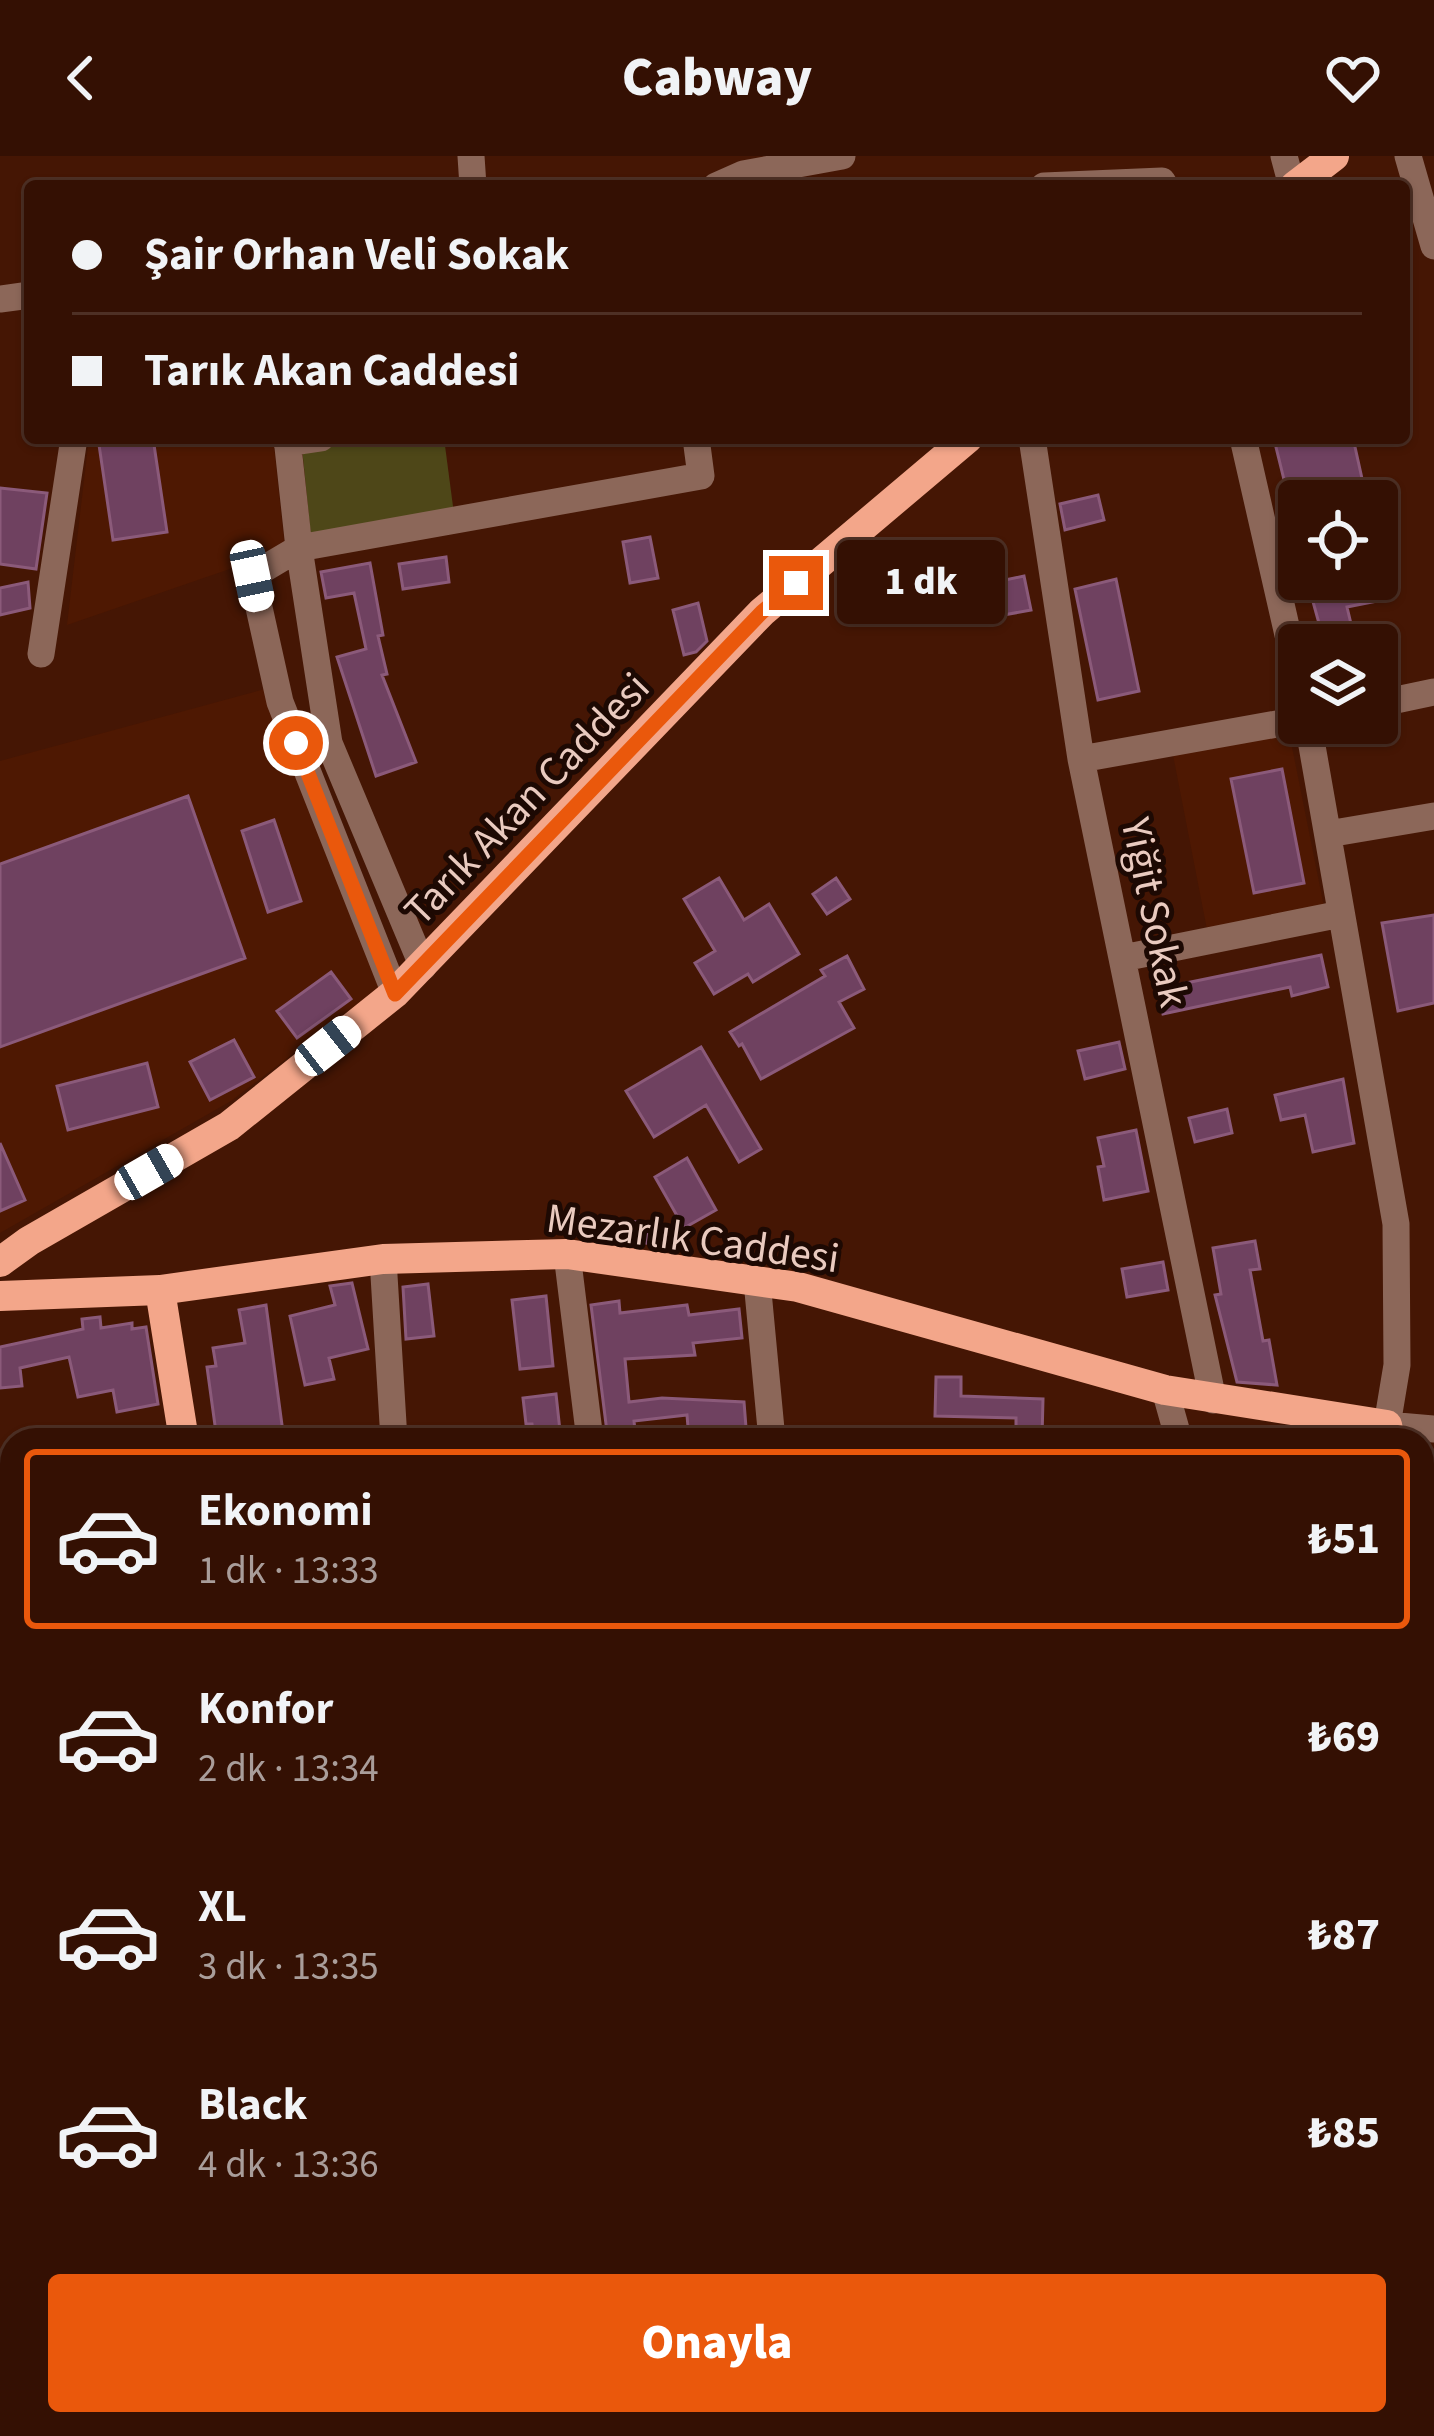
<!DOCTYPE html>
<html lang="tr">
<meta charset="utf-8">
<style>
:root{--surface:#341003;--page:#3c190d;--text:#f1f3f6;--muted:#a99d9a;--line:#4e3025;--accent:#ea580c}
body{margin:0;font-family:"Source Sans 3",sans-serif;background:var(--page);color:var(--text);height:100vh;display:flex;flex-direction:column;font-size:45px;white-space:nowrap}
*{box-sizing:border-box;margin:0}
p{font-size:39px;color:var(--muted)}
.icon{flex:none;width:66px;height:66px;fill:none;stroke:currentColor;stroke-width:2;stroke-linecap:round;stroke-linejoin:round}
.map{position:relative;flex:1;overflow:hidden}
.drawer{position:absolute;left:0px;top:1272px;width:1434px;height:1008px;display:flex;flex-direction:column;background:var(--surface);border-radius:36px 36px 0 0;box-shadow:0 3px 9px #0004,0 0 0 3px var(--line)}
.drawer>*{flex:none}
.hud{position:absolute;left:24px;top:24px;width:1386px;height:264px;border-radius:12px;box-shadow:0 3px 9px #0004,0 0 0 3px var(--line);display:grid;align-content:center;height:264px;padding:0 48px;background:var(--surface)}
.fabs{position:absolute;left:1278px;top:324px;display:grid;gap:24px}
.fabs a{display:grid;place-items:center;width:120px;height:120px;border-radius:12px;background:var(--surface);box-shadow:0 3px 9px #0004,0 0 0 3px var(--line);font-size:60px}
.end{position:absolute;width:54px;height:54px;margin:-27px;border:15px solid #ea580c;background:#fff;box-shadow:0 0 0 6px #fff}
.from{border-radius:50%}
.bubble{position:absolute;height:84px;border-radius:12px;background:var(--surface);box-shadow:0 3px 9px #0004,0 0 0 3px var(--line);font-size:39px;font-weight:800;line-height:84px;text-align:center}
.car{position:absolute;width:36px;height:72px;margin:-36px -18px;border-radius:15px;box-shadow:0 0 9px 3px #0007;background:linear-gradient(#fff 24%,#345 0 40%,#fff 0 76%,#345 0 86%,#fff 0)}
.hud b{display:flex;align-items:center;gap:42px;height:114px;font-size:45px}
.hud b+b{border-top:3px solid var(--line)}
.hud i{width:30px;height:30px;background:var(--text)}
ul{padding:21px 0 0;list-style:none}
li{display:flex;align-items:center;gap:36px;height:180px;margin:0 24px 18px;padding:0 24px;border:6px solid transparent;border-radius:12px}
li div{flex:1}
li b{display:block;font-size:45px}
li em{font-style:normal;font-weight:800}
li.on{border-color:var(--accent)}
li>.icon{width:108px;height:108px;stroke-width:1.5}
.primary-button{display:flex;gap:24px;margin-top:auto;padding:24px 48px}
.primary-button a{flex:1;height:138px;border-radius:12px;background:var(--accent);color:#fff;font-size:48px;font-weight:800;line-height:138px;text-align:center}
header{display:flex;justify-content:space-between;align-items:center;height:156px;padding:0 48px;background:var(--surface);font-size:54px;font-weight:800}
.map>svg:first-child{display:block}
.built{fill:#4e1802}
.green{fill:#4e4718}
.building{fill:#6f4160;stroke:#8b5a7a;stroke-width:3}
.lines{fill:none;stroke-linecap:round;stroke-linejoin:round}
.minor{stroke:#8c6759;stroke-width:27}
.major{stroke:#f3a68a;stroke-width:30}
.route{stroke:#ea580c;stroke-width:15}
.labels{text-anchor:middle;stroke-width:10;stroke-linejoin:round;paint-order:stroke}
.street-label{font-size:42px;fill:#e9cabf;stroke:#1d0903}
</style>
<header><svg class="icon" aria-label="back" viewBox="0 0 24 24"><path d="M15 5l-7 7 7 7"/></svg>Cabway<svg class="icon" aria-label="heart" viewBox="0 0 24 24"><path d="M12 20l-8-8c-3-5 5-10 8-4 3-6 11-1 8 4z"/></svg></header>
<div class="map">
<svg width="1434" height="2280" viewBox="0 0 1434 2280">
<rect width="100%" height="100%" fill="#451604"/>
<path class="built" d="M89,282h184l12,112 -218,75z
M265,533l115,298 -149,114 -231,132v-472z
M1289,576l38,190 -117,23 -37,-190z"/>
<path class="green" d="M364,282h80l10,76 -143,23 -9,-89z"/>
<path class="building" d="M98,282h55l14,94 -54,8z
M1297,282h56l10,45 -74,17 -14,-57z
M0,332l47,5 -11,76 -36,-5z
M1098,339l6,25 -39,10 -5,-26z
M650,381l8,41 -28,5 -7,-41z
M446,401l3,25 -46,7 -4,-25z
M370,407l13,72 -5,1 9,38 -5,1 34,87 -40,14 -39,-119 29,-8 -12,-56 -28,5 -5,-26z
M1024,420l7,34 -33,6 -7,-33z
M1377,422l5,22 -35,7 9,38h-31l-15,-54z
M1116,423l23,112 -41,9 -23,-111z
M28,426l2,26 -30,7v-27z
M698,447l9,38 -11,11 -12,3 -11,-45z
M1282,613l22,114 -50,10 -23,-114z
M188,640l57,162 -245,89v-183z
M274,664l27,81 -33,11 -26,-81z
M719,722l25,42 25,-16 30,50 -46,28 -5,-8 -34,20 -19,-31 20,-12 -31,-52z
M836,722l14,21 -23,15 -14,-20z
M1434,759v88l-36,8 -16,-88z
M1321,799l7,32 -36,9 -2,-9 -127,27 -6,-25z
M847,800l17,33 -25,13 15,26 -93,51 -19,-35 -3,2 -9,-14 95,-56 -4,-6z
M331,816l20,27 -54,39 -20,-27z
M234,884l20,37 -44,23 -20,-38z
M1119,886l6,27 -40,10 -7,-28z
M701,891l60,102 -22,13 -33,-57 -52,32 -28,-46z
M147,907l11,44 -90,23 -11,-44z
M1343,923l11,64 -41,9 -8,-37 -24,5 -6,-25z
M1227,953l5,24 -37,9 -6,-24z
M1136,974l12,61 -44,9 -6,-33 6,-1 -6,-28z
M0,987l25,57 -25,11z
M687,1002l29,52 -32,18 -29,-51z
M575,1059l73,8 -2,20 -73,-8z
M1255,1085l5,28 -10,1 13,71 6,-1 8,45 -40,-3 -22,-87 6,-1 -8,-46z
M1163,1106l5,28 -41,7 -5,-28z
M352,1127l16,66 -39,9 5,21 -29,6 -15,-69 45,-11 -5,-19z
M428,1128l6,52 -28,3 -3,-52z
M546,1140l7,70 -33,3 -8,-69z
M619,1145l1,12 67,-8 2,10 50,-6 3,29 -49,5 2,12 -70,4 4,43 33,-4 82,4 3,38h-58l-2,-25 -53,6 2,19h-28l-17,-135z
M266,1149l18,135h-67l-10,-73 9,-1 -3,-18 32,-5 -6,-33z
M100,1161l1,11 31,-5v6l14,-2 12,77 -41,8 -4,-22 -35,7 -9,-40 -49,11 2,18 -22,2v-41l83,-18 -1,-10z
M936,1221h25v19l82,3 -1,39h-26v-20l-81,-2z
M556,1238l5,46h-27l-2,-16h-6l-3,-26z"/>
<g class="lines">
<path class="minor" d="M471,0l2,30
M1284,0l8,30
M1408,0l26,90
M716,30l27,-12 99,-18
M1044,30l118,-5 3,5
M0,143l30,-4
M287,282l12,110 30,195 94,224
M1032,282l49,321 132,641
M1243,282l56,245
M287,287l34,-5
M41,498l33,-216
M1377,548l57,-12
M1308,567l88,501 1,141 -10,60 47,4
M1081,603l218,-39
M1328,678l106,-18
M1123,802l218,-44
M395,837l-115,-291 -28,-126 47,-28 402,-72 -5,-38
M567,1098l23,186
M383,1103l11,181
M757,1125l15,159
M1165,1234l14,50
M0,1497l12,-2
M0,1833l12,-2
M0,1863l12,67
M0,1958l12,-2
M0,1999l12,-3
M1422,2056l12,-4
M1422,2223l12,-3
M82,2268l3,12
M531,2268l2,12
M719,2268l2,12
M950,2268l2,12
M1147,2280l69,-12"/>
<path class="major" d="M1295,30l39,-30
M0,1106l29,-21 200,-115 166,-133 367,-381 206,-174
M160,1134l24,150
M0,1140l160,-6 223,-31 184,-5 231,33 367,103 222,35 3,15
M1422,1408l12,42
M1422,1695l12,-7
M0,2161l12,-4
M329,2268l2,12"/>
</g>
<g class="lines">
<path class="route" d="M296,587l99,251 367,-382 34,-29"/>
</g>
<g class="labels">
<g class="street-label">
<text transform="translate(526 642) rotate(-46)" y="15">Tarık Akan Caddesi</text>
<text transform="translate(1156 756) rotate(78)" y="15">Yiğit Sokak</text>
<text transform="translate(693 1081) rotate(8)" y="15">Mezarlık Caddesi</text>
</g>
</g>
</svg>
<div class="fabs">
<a><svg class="icon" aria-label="locate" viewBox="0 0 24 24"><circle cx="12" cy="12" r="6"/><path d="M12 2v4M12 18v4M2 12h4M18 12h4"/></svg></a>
<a><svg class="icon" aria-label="layers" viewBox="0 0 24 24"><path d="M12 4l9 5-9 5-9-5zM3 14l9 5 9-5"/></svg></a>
</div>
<i class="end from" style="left:296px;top:587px"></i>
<i class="end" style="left:796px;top:427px"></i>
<div class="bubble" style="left:837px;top:384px;width:168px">1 dk</div>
<i class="car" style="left:252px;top:420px;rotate:168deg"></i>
<i class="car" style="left:328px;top:890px;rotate:52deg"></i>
<i class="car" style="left:149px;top:1016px;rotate:60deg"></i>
<div class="hud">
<b><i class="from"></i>Şair Orhan Veli Sokak</b>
<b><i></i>Tarık Akan Caddesi</b>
</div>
<section class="drawer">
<ul>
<li class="on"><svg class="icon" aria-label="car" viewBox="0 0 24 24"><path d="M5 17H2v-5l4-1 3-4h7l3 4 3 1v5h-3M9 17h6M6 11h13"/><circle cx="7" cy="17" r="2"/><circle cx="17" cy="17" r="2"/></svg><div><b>Ekonomi</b><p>1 dk · 13:33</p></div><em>₺51</em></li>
<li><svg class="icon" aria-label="car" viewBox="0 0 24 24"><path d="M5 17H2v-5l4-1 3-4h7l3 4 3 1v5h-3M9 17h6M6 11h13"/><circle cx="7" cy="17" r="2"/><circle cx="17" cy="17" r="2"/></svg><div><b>Konfor</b><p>2 dk · 13:34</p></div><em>₺69</em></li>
<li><svg class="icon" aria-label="car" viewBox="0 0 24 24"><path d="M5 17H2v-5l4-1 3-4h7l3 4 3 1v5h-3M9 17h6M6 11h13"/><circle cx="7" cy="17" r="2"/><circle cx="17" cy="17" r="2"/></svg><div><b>XL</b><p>3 dk · 13:35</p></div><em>₺87</em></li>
<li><svg class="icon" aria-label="car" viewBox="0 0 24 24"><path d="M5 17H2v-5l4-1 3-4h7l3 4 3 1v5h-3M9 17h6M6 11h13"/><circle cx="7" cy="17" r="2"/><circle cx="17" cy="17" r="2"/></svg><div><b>Black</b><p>4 dk · 13:36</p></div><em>₺85</em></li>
</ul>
<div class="primary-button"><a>Onayla</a></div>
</section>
</div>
